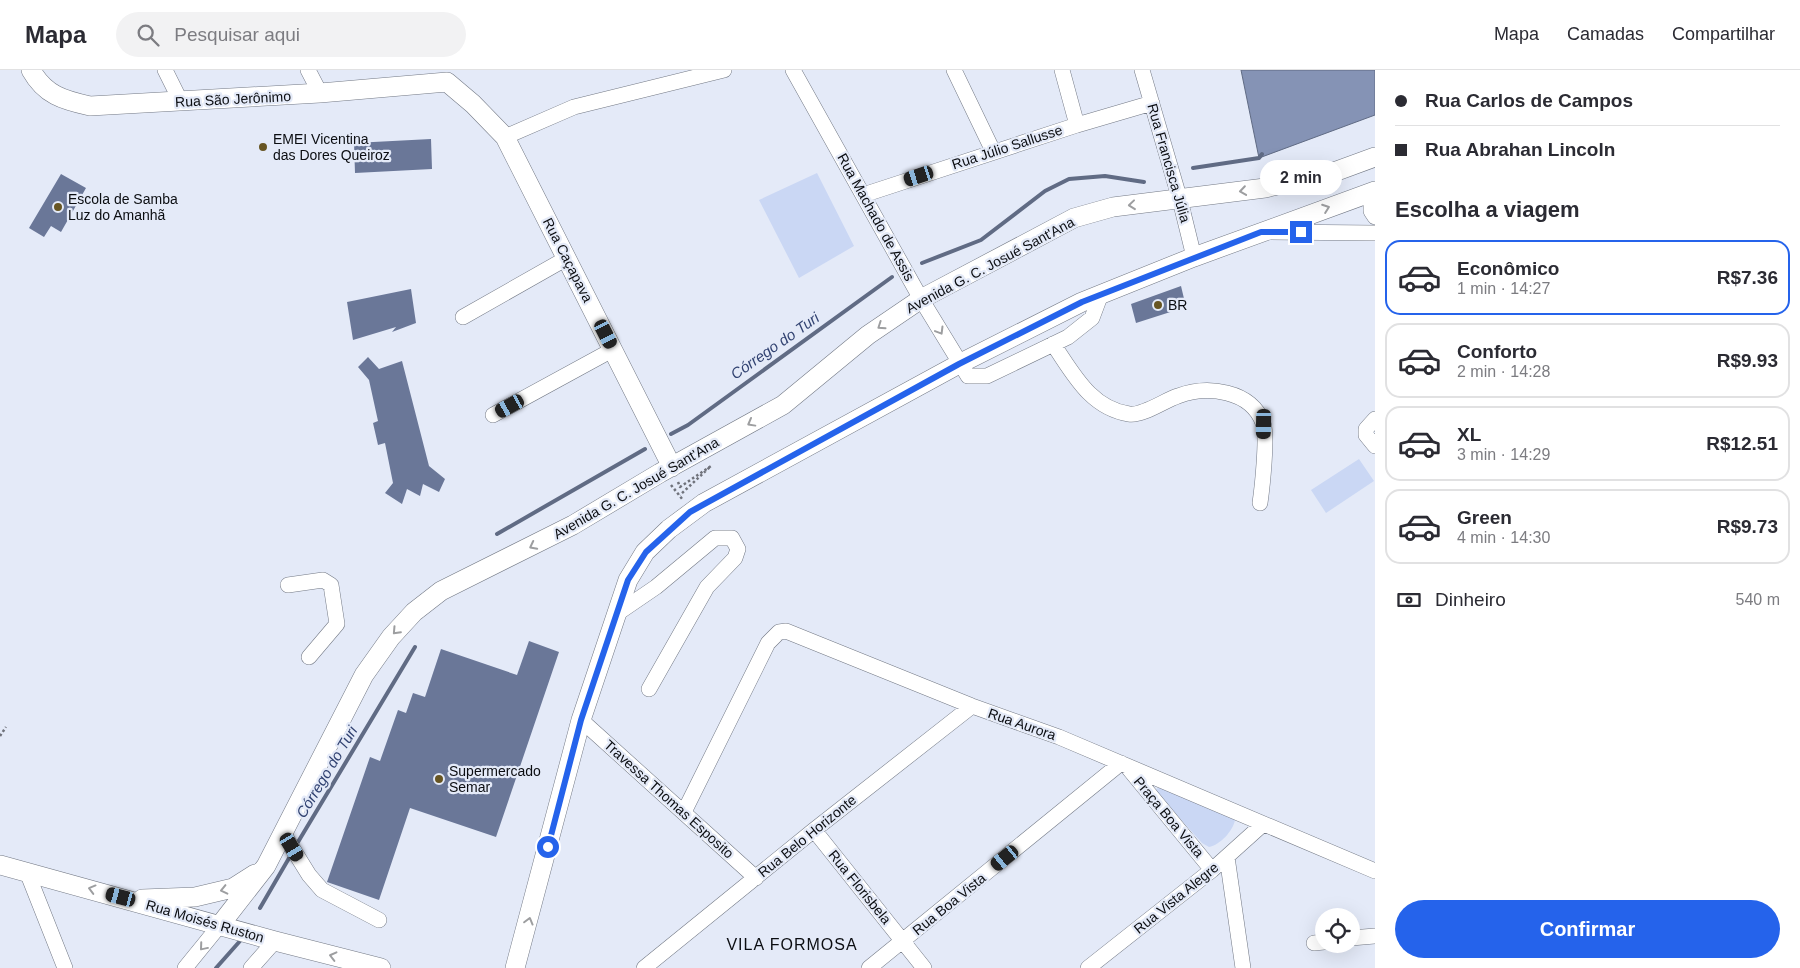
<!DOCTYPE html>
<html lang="pt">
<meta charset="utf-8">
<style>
:root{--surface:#fff;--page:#f2f2f3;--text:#2b2b33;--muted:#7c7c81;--line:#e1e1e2;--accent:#2563eb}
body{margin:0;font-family:Arial,sans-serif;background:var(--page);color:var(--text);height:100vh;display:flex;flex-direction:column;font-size:19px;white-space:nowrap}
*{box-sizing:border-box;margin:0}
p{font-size:16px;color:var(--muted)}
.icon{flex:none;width:28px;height:28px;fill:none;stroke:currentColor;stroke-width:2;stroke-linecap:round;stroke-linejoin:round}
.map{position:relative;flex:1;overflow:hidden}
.sheet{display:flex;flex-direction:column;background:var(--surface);width:425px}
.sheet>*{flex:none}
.banner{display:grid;align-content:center;height:110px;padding:0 20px;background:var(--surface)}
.fabs{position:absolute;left:1315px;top:838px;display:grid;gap:10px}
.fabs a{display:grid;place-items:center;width:45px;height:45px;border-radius:50%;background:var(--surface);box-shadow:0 5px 20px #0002;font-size:25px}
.end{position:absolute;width:22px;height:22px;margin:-11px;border:6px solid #2563eb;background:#fff;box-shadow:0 0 0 2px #fff}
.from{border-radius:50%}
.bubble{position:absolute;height:35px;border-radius:18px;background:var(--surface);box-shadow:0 5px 20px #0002;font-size:16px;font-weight:800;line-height:35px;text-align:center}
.car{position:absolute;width:15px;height:30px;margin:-15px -8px;border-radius:6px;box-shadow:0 0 4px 1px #0007;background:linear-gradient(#222 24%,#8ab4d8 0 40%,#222 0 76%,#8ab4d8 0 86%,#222 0)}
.banner b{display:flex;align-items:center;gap:18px;height:48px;font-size:19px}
.banner b+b{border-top:1px solid var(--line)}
.banner i{width:12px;height:12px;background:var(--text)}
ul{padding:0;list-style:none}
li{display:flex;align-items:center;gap:15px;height:75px;margin:0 10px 8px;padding:0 10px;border:2px solid var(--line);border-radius:15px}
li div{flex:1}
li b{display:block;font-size:19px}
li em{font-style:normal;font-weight:800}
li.active{border-color:var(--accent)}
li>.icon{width:45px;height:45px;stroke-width:1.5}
h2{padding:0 20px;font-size:22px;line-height:60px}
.pay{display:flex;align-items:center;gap:12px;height:55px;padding:0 20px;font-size:19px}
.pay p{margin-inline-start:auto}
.primary-button{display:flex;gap:10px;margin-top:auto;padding:10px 20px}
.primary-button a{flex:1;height:58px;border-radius:30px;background:var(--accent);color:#fff;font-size:20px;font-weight:800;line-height:58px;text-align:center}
header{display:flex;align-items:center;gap:30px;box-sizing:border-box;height:70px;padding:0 25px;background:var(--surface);border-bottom:1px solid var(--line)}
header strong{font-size:24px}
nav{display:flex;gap:28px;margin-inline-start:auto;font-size:18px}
.search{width:350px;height:45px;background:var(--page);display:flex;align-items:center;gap:12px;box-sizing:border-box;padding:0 18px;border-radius:28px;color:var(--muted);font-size:19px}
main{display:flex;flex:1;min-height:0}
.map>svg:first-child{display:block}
.green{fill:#cad7f4}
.water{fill:#8593b5;stroke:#606b84}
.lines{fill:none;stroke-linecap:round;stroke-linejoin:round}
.stream{stroke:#606b84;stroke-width:4}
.building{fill:#6a7798}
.minor-casing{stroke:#737985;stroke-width:16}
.major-casing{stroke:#737985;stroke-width:20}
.path{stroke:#6f727b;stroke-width:2.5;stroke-dasharray:2.5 2.5;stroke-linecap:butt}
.minor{stroke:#fff;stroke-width:15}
.major{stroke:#fff;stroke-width:19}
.oneway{stroke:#9d9ea0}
.route{stroke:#2563eb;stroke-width:6}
.poi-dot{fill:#675523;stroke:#e4eaf8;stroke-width:2}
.labels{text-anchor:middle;stroke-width:4.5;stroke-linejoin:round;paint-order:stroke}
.street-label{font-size:14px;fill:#0b0d11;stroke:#e4eaf8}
.poi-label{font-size:14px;fill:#0b0d11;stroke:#e4eaf8;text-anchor:start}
.water-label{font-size:15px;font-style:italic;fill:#314271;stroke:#e4eaf8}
.quarter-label{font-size:16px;letter-spacing:1px;fill:#0b0d11;stroke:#e4eaf8}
</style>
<header>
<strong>Mapa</strong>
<div class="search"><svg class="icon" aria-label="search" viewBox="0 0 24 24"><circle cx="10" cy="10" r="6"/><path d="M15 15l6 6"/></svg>Pesquisar aqui</div>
<nav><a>Mapa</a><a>Camadas</a><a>Compartilhar</a></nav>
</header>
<main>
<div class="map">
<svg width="1375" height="898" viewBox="0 0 1375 898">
<rect width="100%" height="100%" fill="#e4eaf8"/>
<path class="green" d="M817,103l37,73 -55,32 -40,-78z
M1359,389l15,22 -48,32 -15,-23z
M1161,717l70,29 4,4c-2,11 -15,25 -26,27l-7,-4 -45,-50 -1,-4z"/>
<path class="water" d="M1241,0h134v45l-116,43z"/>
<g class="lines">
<path class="stream" d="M1193,98l66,-10 3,-4
M922,193l59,-23 64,-49 24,-12 36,-3 39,6
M671,364l17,-9 204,-148
M497,464l148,-85
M295,777l120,-200
M260,838l32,-55
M216,898l24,-27"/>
</g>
<path class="building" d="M431,69l1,30 -77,4 -1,-30z
M61,104l25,14 -25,44 -10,-6 -7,11 -15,-9z
M1181,216l5,21 -50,16 -5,-19z
M411,219l5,34 -24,9 4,-5 -43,13 -6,-38z
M368,287l11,12 23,-8 27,105 16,13 -6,13 -16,-8 -3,12 -13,-7 -5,15 -17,-11 8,-10 -8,-40 -7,2 -5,-22 5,-2 -9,-41 -11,-13z
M529,571l30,11 -63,185 -86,-29 -31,92 -52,-18 43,-125 10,4 18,-51 8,3 7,-20 12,4 16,-48 76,26z"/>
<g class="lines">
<g class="minor-casing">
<path id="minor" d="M165,0l16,32
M308,0l12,23
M793,0l128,229 47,77h19l81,-39 24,-19 9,-24
M954,0l39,81
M1062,0l15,55
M1142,0l38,130 14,57
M505,67l69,-30 150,-37
M1371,123v18l4,6
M863,125l214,-70 75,-22
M1270,162l105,1
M463,247l104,-59
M1053,274c20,29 37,64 76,70 14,2 36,-14 49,-18 29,-11 73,-6 85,27 5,12 -1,66 -3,80
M493,345l121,-66
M1375,349l-9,10v6l9,11
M288,515l35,-5 8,5 6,39 -28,33
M615,545l41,-28 59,-49h17l6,11 -3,9 -28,29 -58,102
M581,650l175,158
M1129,699l83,101
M684,742l84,-169 11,-11 7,-1 186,75 87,31 316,134
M814,760l110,138
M283,763l26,42 13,15 57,30
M1227,787l16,111
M27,802l38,96
M1351,868l24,-2
M1314,873l10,-1
M185,898l35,-43
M251,898l24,-27
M644,898l170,-138 158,-124
M869,898l252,-205
M1088,898l124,-98 50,-45"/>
</g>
<g class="major-casing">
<path id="major" d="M31,0c14,25 32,30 59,36l230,-13 127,-11 26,22 32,33 167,330
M0,795l275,76 106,27
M142,829l53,-2 38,-9 22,-14
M220,855l46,-59 98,-191 27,-38 23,-25 27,-21 132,-66 87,-52 123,-68 85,-70 53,-36 153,-81 39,-11 152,-19 69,-16 41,-15
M515,898l66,-248 47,-140 17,-28 24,-23 35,-26 255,-139 123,-62 112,-45 181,-66"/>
</g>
<path class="path" d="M678,412l2,5 31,-21 -31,29
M671,415l12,15
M0,666l6,-9"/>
<use href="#minor" class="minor"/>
<use href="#major" class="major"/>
</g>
<defs><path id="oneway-chevron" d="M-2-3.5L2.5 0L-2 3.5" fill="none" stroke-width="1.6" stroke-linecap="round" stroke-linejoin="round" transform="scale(1.25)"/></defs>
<g class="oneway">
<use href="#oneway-chevron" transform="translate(1243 121) rotate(172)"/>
<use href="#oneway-chevron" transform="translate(1132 135) rotate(174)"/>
<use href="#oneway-chevron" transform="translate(1326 138) rotate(-20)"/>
<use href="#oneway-chevron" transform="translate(881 256) rotate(146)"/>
<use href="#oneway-chevron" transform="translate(940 261) rotate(59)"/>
<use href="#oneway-chevron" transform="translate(751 353) rotate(151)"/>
<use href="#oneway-chevron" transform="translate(533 476) rotate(153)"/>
<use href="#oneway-chevron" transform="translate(396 561) rotate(133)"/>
<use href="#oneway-chevron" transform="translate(92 819) rotate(-165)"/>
<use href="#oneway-chevron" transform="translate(224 820) rotate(167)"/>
<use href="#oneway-chevron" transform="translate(529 851) rotate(-75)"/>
<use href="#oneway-chevron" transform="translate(203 877) rotate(130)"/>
<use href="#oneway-chevron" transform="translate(333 886) rotate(-166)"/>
</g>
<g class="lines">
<path class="route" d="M548,777l33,-127 47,-140 18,-28 44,-40 269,-148 123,-62 179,-70h40"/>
</g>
<g class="poi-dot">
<circle cx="263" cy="77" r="5"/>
<circle cx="58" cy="137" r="5"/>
<circle cx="1158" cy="235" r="5"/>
<circle cx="439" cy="709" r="5"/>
</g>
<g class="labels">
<g class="street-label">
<text transform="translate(233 29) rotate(-3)" y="5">Rua São Jerônimo</text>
<text transform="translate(1007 77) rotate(-18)" y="5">Rua Júlio Sallusse</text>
<text transform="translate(1169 93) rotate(74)" y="5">Rua Francisca Júlia</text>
<text transform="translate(876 147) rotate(61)" y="5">Rua Machado de Assis</text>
<text transform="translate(568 190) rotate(63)" y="5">Rua Caçapava</text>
<text transform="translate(990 195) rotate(-28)" y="5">Avenida G. C. Josué Sant'Ana</text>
<text transform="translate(636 418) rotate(-30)" y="5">Avenida G. C. Josué Sant'Ana</text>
<text transform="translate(1022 654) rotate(19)" y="5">Rua Aurora</text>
<text transform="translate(669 729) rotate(42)" y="5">Travessa Thomas Esposito</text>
<text transform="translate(1169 747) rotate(50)" y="5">Praça Boa Vista</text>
<text transform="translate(807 766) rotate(-39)" y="5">Rua Belo Horizonte</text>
<text transform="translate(860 817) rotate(51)" y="5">Rua Florisbela</text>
<text transform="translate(1176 828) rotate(-39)" y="5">Rua Vista Alegre</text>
<text transform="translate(949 834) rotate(-39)" y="5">Rua Boa Vista</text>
<text transform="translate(205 851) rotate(16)" y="5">Rua Moisés Ruston</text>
</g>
<g class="poi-label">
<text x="273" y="74">EMEI Vicentina<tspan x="273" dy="16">das Dores Queiroz</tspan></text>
<text x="68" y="134">Escola de Samba<tspan x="68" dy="16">Luz do Amanhã</tspan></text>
<text x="1168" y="240">BR</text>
<text x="449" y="706">Supermercado<tspan x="449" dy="16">Semar</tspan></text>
</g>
<g class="water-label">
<text transform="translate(775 276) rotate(-35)" y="5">Córrego do Turi</text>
<text transform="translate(327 702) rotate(-59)" y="5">Córrego do Turi</text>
</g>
<g class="quarter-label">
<text x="792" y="880">VILA FORMOSA</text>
</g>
</g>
</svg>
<div class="fabs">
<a><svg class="icon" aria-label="locate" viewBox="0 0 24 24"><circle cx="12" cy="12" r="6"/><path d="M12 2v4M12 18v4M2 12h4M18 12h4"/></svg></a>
</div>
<i class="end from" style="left:548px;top:777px"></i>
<i class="end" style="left:1301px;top:162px"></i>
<div class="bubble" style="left:1260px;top:90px;width:82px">2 min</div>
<i class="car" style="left:919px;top:106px;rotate:252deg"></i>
<i class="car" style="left:606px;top:264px;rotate:153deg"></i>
<i class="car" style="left:510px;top:336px;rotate:241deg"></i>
<i class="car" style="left:1264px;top:354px;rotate:181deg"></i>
<i class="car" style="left:292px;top:777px;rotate:149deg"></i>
<i class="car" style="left:1005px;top:788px;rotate:231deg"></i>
<i class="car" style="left:121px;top:827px;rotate:285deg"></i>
</div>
<section class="sheet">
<div class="banner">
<b><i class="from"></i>Rua Carlos de Campos</b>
<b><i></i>Rua Abrahan Lincoln</b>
</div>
<h2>Escolha a viagem</h2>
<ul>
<li class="active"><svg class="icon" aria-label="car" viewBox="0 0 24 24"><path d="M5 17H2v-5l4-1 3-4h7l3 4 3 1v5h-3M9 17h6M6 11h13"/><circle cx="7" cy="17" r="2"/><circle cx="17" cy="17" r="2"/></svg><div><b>Econômico</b><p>1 min · 14:27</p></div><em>R$7.36</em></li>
<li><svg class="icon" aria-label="car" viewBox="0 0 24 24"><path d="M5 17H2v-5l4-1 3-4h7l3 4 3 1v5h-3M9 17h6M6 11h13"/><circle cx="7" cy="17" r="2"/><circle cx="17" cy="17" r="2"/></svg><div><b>Conforto</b><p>2 min · 14:28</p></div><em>R$9.93</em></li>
<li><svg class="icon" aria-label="car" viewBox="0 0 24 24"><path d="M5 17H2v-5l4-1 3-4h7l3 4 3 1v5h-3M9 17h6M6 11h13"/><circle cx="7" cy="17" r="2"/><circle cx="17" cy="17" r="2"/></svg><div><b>XL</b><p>3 min · 14:29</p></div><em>R$12.51</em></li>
<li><svg class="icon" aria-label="car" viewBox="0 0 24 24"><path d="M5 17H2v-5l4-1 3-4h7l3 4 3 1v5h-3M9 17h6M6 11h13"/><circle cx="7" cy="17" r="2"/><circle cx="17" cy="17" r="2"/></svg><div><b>Green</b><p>4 min · 14:30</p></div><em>R$9.73</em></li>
</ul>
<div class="pay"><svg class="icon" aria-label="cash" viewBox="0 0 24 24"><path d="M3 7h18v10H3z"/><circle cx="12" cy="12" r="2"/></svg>Dinheiro<p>540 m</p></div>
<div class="primary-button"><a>Confirmar</a></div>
</section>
</main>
